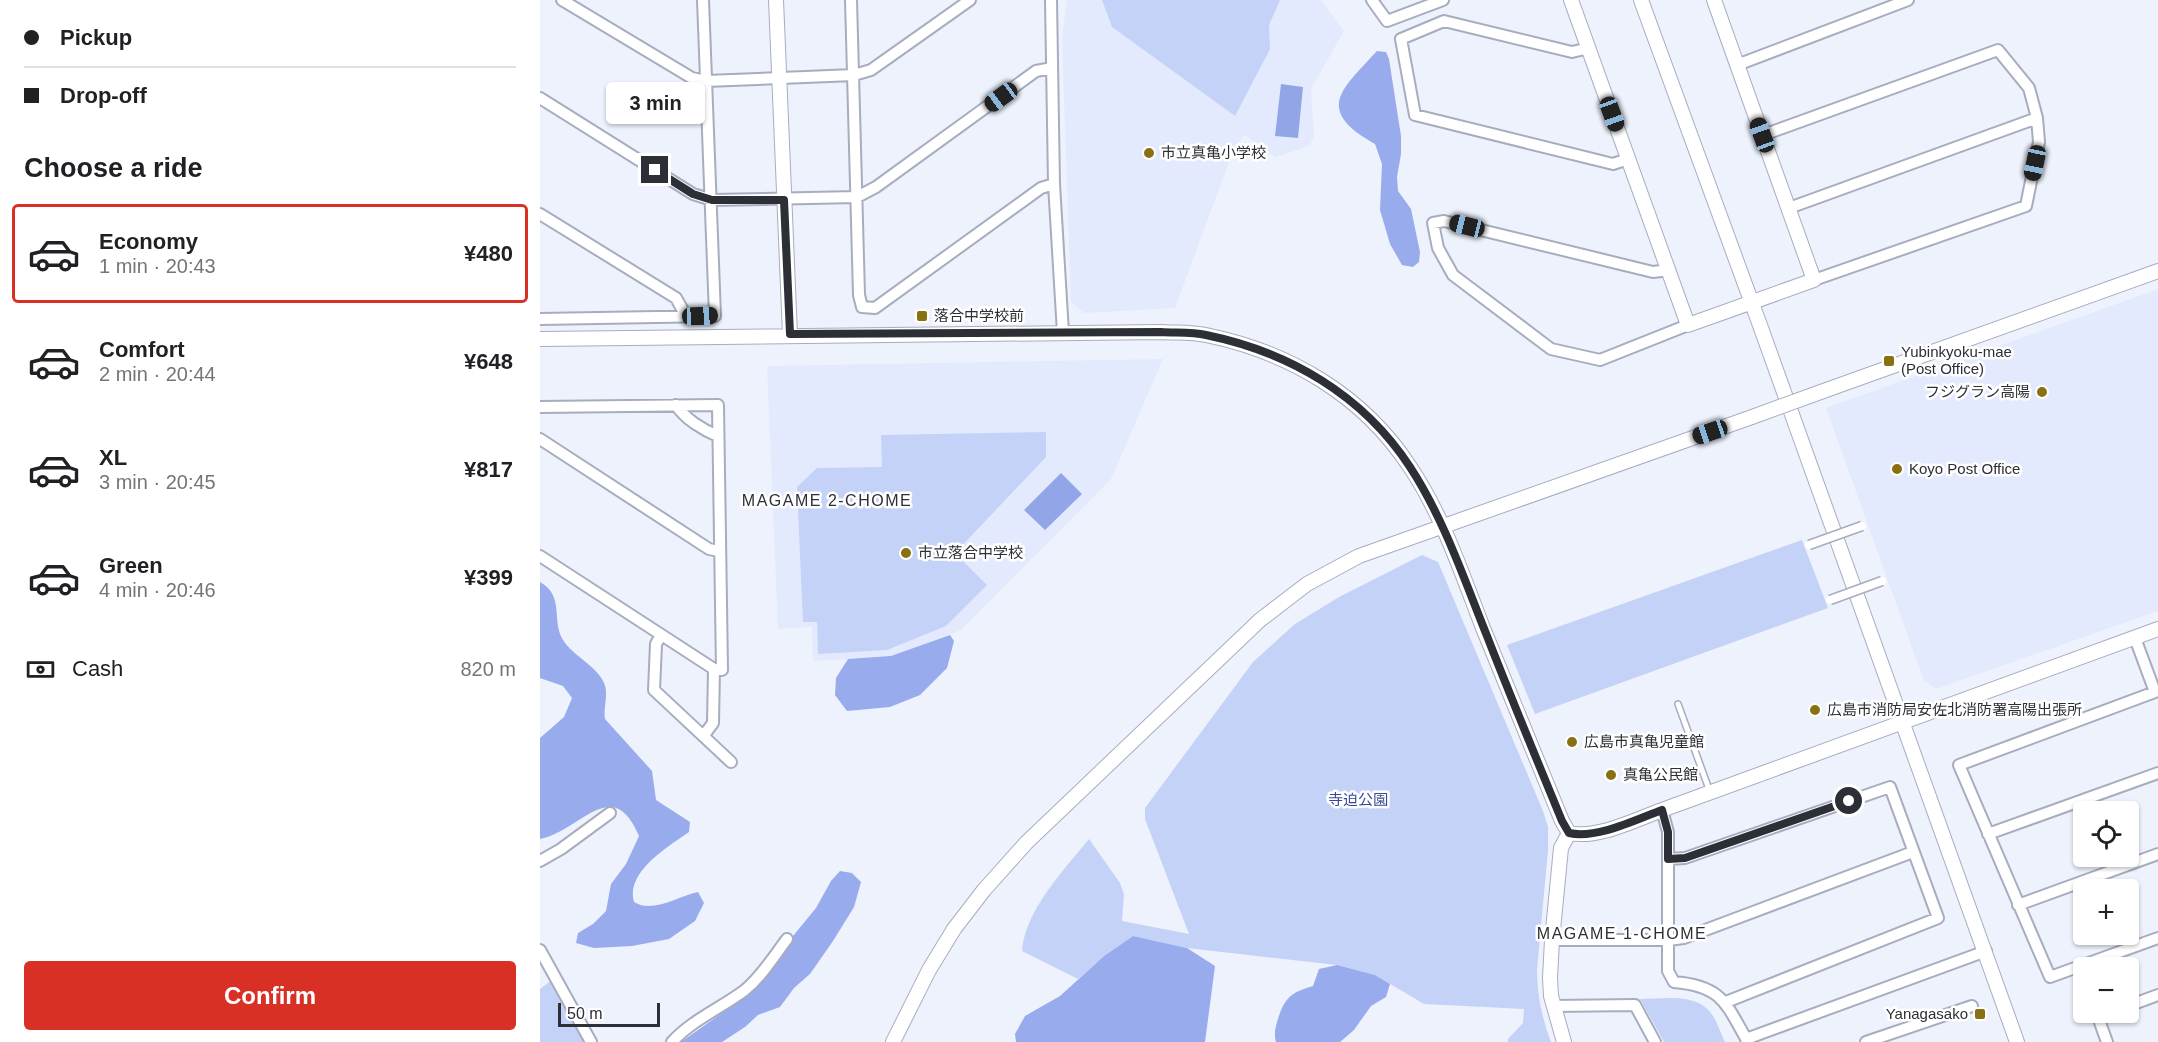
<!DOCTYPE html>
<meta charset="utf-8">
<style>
:root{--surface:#fff;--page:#f6f6f6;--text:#202124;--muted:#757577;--line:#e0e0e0;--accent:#d93025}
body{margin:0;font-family:Arial,"Noto Sans JP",sans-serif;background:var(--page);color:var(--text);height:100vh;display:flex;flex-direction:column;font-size:22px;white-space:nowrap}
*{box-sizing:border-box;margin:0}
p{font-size:20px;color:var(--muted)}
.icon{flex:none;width:33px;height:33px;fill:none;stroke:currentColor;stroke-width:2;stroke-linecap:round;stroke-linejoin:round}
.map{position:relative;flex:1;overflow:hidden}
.drawer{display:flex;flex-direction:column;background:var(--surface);width:540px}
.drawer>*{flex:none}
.top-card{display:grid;align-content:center;height:132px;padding:0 24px;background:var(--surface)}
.controls{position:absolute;left:1533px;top:801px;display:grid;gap:12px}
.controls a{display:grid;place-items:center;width:66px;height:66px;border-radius:6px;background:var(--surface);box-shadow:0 2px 4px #0004;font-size:30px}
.scale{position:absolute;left:18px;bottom:15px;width:102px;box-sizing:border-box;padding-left:6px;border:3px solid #2d2f36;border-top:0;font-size:16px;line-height:21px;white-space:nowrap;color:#2d2f36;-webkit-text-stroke:4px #fff;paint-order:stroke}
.end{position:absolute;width:27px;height:27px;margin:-14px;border:8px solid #2d2f36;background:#fff;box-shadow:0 0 0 3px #fff}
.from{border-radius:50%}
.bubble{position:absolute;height:42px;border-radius:6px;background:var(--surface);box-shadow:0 2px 4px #0004;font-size:20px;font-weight:700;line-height:42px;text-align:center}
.car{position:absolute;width:18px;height:36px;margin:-18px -9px;border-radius:8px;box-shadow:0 0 4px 2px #0007;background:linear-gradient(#222 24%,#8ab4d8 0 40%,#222 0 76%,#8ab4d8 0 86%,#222 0)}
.top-card b{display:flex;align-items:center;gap:21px;height:57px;font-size:22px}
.top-card b+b{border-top:2px solid var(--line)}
.top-card i{width:15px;height:15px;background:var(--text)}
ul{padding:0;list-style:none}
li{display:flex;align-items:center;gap:18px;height:99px;margin:0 12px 9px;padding:0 12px;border:3px solid transparent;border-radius:6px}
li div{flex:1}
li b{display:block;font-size:22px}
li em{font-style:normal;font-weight:700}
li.active{border-color:var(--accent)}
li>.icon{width:54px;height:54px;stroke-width:1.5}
h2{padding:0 24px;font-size:27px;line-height:72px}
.pay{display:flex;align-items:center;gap:15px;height:66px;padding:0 24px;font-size:22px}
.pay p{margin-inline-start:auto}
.primary-button{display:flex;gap:12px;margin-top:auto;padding:12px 24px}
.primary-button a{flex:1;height:69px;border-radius:6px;background:var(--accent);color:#fff;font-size:24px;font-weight:700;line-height:69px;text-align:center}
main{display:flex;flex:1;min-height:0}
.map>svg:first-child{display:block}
.built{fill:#e3eafe}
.green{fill:#c5d2f7}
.forest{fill:#97abed}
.water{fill:#92a6e7}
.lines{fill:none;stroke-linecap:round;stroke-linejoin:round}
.service-casing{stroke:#a7adbe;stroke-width:8}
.minor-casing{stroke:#a7adbe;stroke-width:14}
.tertiary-casing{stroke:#a7adbe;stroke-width:16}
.service{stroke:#fff;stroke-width:5}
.minor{stroke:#fff;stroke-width:10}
.tertiary{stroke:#fff;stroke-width:14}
.pedestrian-bridge-casing{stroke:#a7adbe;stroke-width:11;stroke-linecap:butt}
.tertiary-bridge-casing{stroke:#a7adbe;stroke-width:16;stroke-linecap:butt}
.pedestrian-bridge{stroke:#fff;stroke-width:8}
.tertiary-bridge{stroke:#fff;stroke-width:14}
.route{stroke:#2d2f36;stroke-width:8}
.poi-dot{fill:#897011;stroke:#fff;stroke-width:2}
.labels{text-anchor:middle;stroke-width:5;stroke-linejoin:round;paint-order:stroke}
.poi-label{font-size:15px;fill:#2d2f36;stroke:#fff;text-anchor:start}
.park-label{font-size:15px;fill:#384a97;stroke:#fff}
.neighbourhood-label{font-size:16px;letter-spacing:1.5px;fill:#2d2f36;stroke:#fff}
</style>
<main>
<section class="drawer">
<div class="top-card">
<b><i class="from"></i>Pickup</b>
<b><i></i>Drop-off</b>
</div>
<h2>Choose a ride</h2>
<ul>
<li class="active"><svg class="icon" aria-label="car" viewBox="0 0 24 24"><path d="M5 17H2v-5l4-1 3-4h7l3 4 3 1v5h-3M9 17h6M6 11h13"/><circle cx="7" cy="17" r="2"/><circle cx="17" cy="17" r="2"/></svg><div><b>Economy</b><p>1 min · 20:43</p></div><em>¥480</em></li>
<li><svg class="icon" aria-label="car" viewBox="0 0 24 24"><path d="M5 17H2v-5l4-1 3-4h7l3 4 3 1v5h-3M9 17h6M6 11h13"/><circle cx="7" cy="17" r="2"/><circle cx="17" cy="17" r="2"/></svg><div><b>Comfort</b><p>2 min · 20:44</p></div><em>¥648</em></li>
<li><svg class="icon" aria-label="car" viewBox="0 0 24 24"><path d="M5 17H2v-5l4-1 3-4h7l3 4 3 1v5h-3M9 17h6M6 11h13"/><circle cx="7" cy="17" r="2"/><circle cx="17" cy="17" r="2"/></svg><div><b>XL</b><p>3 min · 20:45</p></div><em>¥817</em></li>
<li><svg class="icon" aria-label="car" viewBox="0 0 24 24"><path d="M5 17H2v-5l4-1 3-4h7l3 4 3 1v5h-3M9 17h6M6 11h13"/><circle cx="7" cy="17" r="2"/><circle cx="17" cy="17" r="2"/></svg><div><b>Green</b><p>4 min · 20:46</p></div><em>¥399</em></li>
</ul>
<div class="pay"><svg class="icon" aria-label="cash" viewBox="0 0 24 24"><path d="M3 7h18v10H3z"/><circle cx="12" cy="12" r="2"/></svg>Cash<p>820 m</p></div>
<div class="primary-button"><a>Confirm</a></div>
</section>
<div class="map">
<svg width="1618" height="1042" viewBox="0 0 1618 1042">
<rect width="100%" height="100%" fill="#eef2fd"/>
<path class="built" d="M527,0h254l23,31 -33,58 3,48 -5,9 -33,11 -32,-22 -10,14 -59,159 -91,5 -13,-11 -9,-264z
M1618,289v322l-222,78 -12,-8 -98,-273z
M623,359l-52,120 -150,151 -70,27 -78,4 -1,-34 -34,2 -11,-263z"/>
<path class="green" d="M562,0h178l-11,25 1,24 -35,67 -123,-89z
M506,432v25l-91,96 32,32 -41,41 -59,24 -69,4 -1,-32h-14l-6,-135 20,-19 65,-1 -1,-32z
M1262,540l26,68 -293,106 -28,-69z
M882,555l16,7 105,249 5,16v23l-11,120c0,25 5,48 14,72h-43v-3l15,-16 1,-14 -100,-5 -49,-29 -38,-10 -150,-17 -54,-12 -29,20 -26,23 -56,-28c3,-41 42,-81 67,-112l31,44 4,11 -2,27 67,13 -44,-115v-11l108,-146 42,-38 44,-27z
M12,980l32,62h-44v-53z
M1100,999c25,0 58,-7 73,17 5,8 8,18 12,26h-61z"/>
<path class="forest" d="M837,51l9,1 3,7 12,77v18l-4,23 1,14 13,18 9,43 -1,10 -6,5 -11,-2 -12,-21 -10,-34 2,-46 -7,-20c-61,-34 -34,-54 2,-93z
M0,582c25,14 11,38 23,58 9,15 35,27 41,43 5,11 -1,24 1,36l47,52 4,29 34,22 -1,10c-20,14 -64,40 -55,70 19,12 44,-6 64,-10l6,11 -9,18 -26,18 -37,7 -38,2 -18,-5 2,-10 15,-9 13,-13 5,-27 15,-20 13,-28c-27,-63 -58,-5 -99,3v-101l24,-21 8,-19 -9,-12 -23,-8z
M410,635l4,6 -7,27 -27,27 -30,12 -43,4 -12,-16 1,-17 12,-19 43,-3z
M300,871l12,2 9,9 -7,25 -21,34 -23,33 -16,14 -14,19 -22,8 -13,12 -23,15h-41l68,-48 23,-27 21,-31 23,-28 15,-27z
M593,936l54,12 28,18 -10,76h-189l-1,-8 10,-18 35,-20 44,-40z
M797,965l38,10 15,9 -4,13 -15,9 -17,24 -14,12h-64c-2,-8 -1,-12 1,-20 7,-23 12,-29 36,-36l6,-17z"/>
<path class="water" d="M741,84l22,3 -5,51 -23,-2z
M521,473l21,21 -37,36 -21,-20z"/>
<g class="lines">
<g class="service-casing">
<path id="service" d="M1138,704l32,88"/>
</g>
<g class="minor-casing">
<path id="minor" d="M22,0l130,78 14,3 148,-6 17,-5 99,-70
M311,0l8,295 3,12 13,1 166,-120 13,-4
M511,0l3,184 9,149
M832,0l15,21 56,-21
M1049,48l-17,4 -128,-31 -43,18 14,76 198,49 15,-5
M1197,65l171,-65
M0,98l153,96 19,6 145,-3 19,-10 160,-116 16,-3
M1223,135l235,-85 31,38 8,30 2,24 -13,64 -212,74
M1249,208l248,-90
M0,214l136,84 10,18
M1129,270l-16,2 -209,-51 -11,2 5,25 15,27 98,74 49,11 88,-35
M0,319l175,-3 -12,-316
M136,405c9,14 27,25 42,31
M0,407l178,-2 4,265 -8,-1 -174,-113
M0,439l169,110 10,2
M121,635l-5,9 -2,46 77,72
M1595,638l20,54 -196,73 91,212 108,-39
M164,735l9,-12 1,-54
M1122,810l6,22v139l6,11c49,4 52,22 74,60
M1448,834l170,-61
M1128,859l17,-1 205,-71 48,131 -212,84
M0,861l21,-12 49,-36
M1478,905l140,-51
M1012,940h116l16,-2 229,-86
M0,950l51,92
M1013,1006l82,-1 20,37
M1588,1006l30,-11
M1206,1039l240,-88
M132,1042c20,-22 49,-34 73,-52 17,-14 29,-34 42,-51
M1326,1042l106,-36
M1567,1042l-9,-25 13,-5"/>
</g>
<g class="tertiary-casing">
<path id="tertiary" d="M236,0l14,335
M1031,0l117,325 126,-45 -100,-280
M1101,0l120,328 256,714
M0,339l621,-7c15,1 31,0 45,3 83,17 157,60 204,132 33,49 52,107 73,161 26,65 53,129 79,193l7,12c29,6 66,-13 93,-23l496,-181
M1289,389l329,-118
M353,1042l36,-72 25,-41 30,-39 42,-47 234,-223 47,-36 52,-28 393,-139
M1024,1042l-13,-46 -1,-18 2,-38 9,-92 8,-15"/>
</g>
<use href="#service" class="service"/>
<use href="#minor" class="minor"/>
<use href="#tertiary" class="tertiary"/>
<g class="pedestrian-bridge-casing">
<path id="pedestrian-bridge" d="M1269,545l53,-19
M1290,600l52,-19"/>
</g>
<g class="tertiary-bridge-casing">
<path id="tertiary-bridge" d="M1212,417l77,-28"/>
</g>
<use href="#pedestrian-bridge" class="pedestrian-bridge"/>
<use href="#tertiary-bridge" class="tertiary-bridge"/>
</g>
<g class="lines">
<path class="route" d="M115,170l38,24 19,6h72l6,134 371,-2c15,1 31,0 45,3 83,17 157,60 204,132 34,52 54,112 77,169 24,62 50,124 75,185l7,12c28,6 66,-13 93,-23l6,22v27l17,-1 164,-57"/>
</g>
<g class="poi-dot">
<circle cx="609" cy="153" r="6"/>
<rect x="376" y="310" width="12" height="12" rx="3"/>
<rect x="1343" y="355" width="12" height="12" rx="3"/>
<circle cx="1502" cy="392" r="6"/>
<circle cx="1357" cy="469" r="6"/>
<circle cx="366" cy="553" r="6"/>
<circle cx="1275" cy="710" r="6"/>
<circle cx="1032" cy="742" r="6"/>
<circle cx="1071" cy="775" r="6"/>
<rect x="1434" y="1008" width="12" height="12" rx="3"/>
</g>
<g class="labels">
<g class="poi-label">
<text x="621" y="158">市立真亀小学校</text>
<text x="394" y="321">落合中学校前</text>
<text x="1361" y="357">Yubinkyoku-mae<tspan x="1361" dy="17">(Post Office)</tspan></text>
<text x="1490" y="397" text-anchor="end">フジグラン高陽</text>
<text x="1369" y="474">Koyo Post Office</text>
<text x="378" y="558">市立落合中学校</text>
<text x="1287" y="715">広島市消防局安佐北消防署高陽出張所</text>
<text x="1044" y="747">広島市真亀児童館</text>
<text x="1083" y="780">真亀公民館</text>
<text x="1428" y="1019" text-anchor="end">Yanagasako</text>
</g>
<g class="park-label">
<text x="818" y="805">寺迫公園</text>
</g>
<g class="neighbourhood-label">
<text x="287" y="506">MAGAME 2-CHOME</text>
<text x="1082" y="939">MAGAME 1-CHOME</text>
</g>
</g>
</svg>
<div class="controls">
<a><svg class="icon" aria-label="locate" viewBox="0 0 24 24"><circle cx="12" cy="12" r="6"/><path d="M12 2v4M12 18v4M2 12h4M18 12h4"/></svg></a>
<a>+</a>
<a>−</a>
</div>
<div class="scale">50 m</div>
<i class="end from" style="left:1309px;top:801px"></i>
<i class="end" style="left:115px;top:170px"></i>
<div class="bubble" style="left:66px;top:82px;width:99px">3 min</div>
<i class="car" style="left:461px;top:97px;rotate:234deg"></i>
<i class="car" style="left:1072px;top:114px;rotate:160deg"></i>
<i class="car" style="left:1222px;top:135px;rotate:340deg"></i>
<i class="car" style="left:1495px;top:163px;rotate:192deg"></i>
<i class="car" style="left:927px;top:226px;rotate:284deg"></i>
<i class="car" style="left:160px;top:316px;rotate:88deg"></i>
<i class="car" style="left:1170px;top:432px;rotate:251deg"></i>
</div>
</main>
